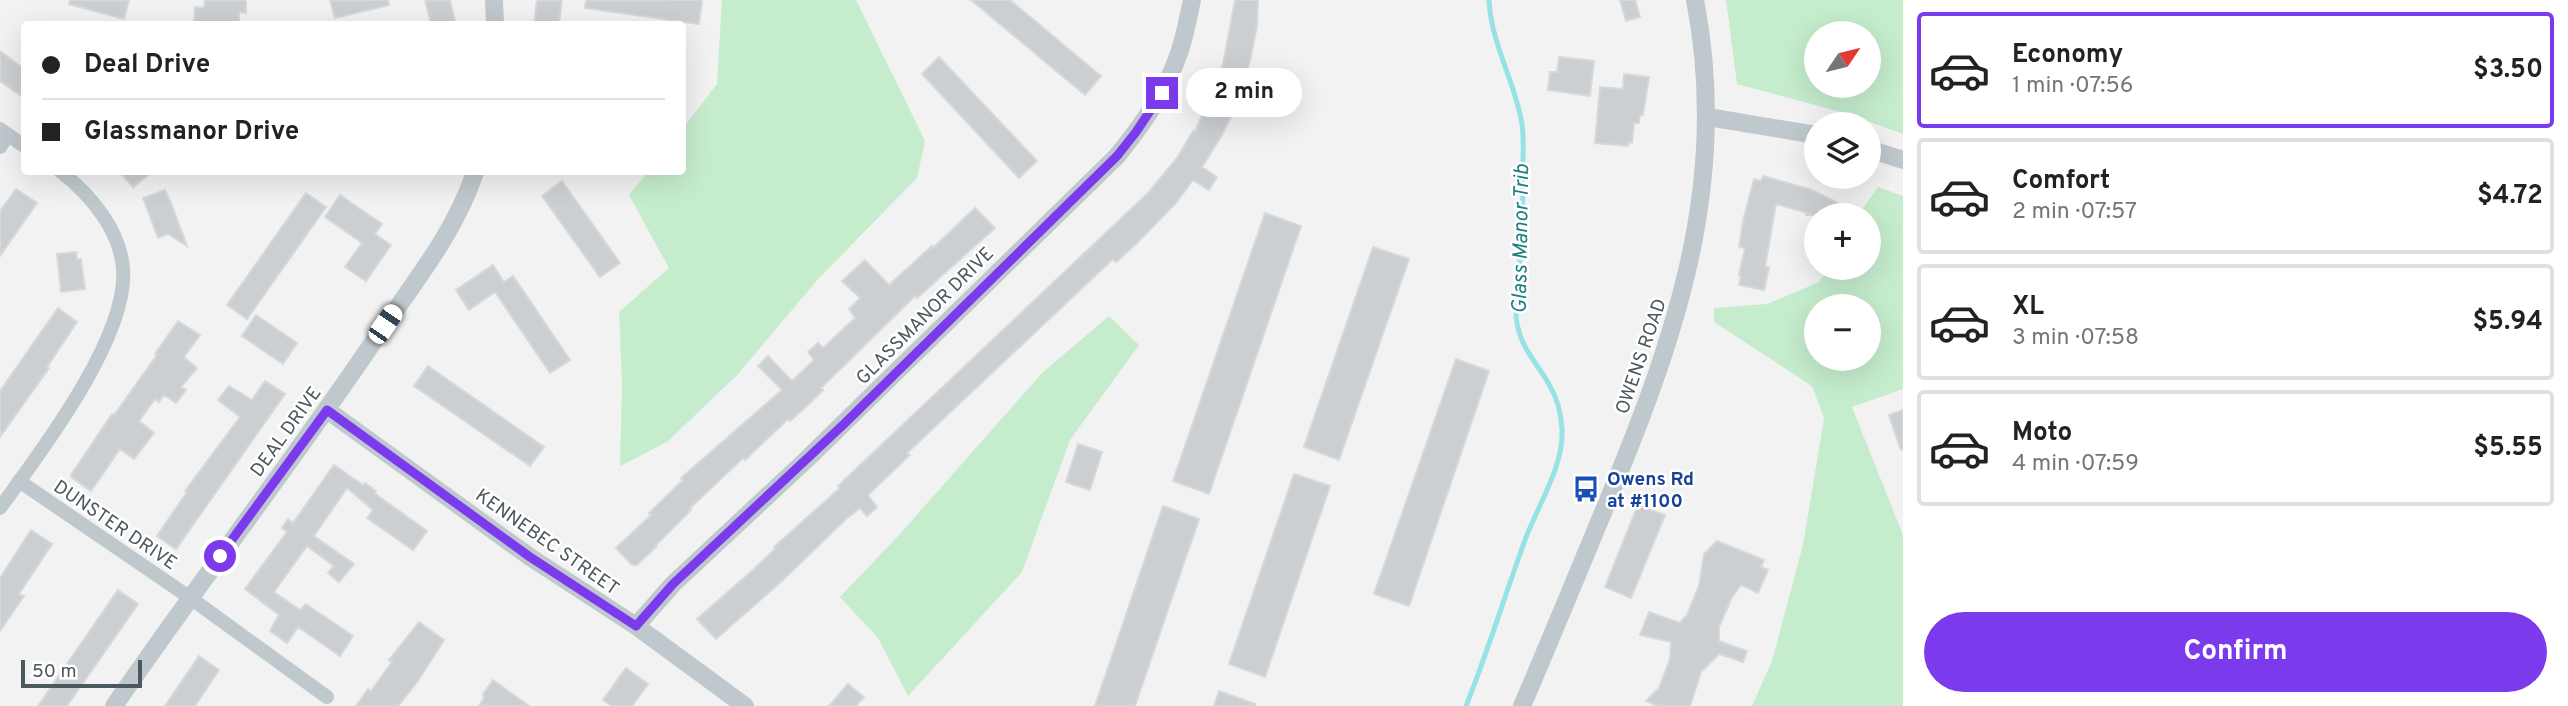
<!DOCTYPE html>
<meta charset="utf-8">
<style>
:root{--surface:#fff;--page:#f6f6f6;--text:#222;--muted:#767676;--line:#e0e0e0;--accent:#7c3aed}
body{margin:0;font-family:Overpass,sans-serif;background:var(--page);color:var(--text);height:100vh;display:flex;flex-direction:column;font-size:26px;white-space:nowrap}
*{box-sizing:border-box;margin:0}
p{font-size:23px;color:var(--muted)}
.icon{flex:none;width:38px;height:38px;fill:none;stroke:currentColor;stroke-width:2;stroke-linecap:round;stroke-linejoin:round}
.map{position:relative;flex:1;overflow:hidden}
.panel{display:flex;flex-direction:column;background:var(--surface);width:665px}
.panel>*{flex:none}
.banner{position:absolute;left:21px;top:21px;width:665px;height:154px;border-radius:7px;box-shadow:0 7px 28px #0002;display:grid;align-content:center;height:154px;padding:0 21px;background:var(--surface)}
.needle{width:46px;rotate:55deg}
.fabs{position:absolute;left:1804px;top:21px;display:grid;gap:14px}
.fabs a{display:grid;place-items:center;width:77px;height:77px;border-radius:50%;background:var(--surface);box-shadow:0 7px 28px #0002;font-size:35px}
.scale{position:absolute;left:21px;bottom:18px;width:121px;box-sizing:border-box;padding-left:7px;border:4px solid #4b585d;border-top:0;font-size:19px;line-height:24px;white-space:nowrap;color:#4b585d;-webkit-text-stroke:5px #fff;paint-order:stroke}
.end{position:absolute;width:32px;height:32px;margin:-16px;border:9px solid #7c3aed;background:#fff;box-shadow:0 0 0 4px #fff}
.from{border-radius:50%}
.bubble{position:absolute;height:49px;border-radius:24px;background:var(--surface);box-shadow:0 7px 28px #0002;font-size:23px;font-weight:700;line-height:49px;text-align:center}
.car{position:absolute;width:21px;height:42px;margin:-21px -10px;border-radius:9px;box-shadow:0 0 5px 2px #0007;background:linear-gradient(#fff 24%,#345 0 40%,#fff 0 76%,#345 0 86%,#fff 0)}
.banner b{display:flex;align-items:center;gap:24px;height:66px;font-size:26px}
.banner b+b{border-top:2px solid var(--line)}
.banner i{width:18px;height:18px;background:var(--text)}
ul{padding:12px 0 0;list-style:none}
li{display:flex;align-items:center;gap:21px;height:116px;margin:0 14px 10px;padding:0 7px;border:4px solid var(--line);border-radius:7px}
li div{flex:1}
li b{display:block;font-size:26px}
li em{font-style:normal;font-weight:700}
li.selected{border-color:var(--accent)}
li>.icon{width:63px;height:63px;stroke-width:1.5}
.primary-button{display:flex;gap:14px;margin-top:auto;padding:14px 21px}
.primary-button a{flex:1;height:80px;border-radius:42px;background:var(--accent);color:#fff;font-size:28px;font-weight:700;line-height:80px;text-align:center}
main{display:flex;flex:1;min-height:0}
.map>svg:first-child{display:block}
.green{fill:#c5eccd;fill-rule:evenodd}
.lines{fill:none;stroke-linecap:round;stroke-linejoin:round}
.stream{stroke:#97e2e4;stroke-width:5}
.building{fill:#cccfd2;stroke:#d6d9dc;stroke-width:2}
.minor{stroke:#bfc8cc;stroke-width:14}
.tertiary{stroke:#bfc8cc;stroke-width:18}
.route{stroke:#7c3aed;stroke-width:9}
.labels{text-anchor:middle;stroke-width:5;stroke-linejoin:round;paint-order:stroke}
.street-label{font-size:19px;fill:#4b585d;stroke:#fff}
.transit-label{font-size:19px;font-weight:bold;fill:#164399;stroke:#fff;text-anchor:start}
.water-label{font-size:21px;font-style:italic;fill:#197f83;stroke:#fff}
</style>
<main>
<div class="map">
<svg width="1903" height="706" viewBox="0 0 1903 706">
<rect width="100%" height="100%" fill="#f3f2f2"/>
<path class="green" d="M722,0h134l69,141 -8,37 -98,100 -81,96 -71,68 -47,24 2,-84 -3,-70 50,-44 -40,-73 19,-23h34l1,-44 34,-44z
M1726,0h177v134l-55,-20 -111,-30zM1816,33h53v53h-53z
M1878,187l25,9v193l-51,18 51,128v171h-151l20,-45 31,-116 21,-127 -12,-32 -98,-64v-14l53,-4 52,-22 9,-14h41v-53h-11zM1816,306h53v53h-53z
M1109,316l30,29 -69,95 -48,132 -114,124 -30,-58 -38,-41 59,-62 143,-162z"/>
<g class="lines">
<path class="stream" d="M1466,706c22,-55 39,-111 59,-166 13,-35 39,-74 37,-111 -1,-14 -4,-29 -11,-41 -14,-27 -31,-38 -35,-71 3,-49 8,-100 7,-150 0,-14 1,-29 -1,-43 -7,-43 -31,-80 -33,-124"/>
</g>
<path class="building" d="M70,0h59l-5,19 -55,-15z
M205,0h41v13l-7,-1v12h-45l1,-17 9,1z
M330,0h58l1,5 -54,13z
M425,0h25l5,21 -24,3z
M537,0h25l-3,24h-25z
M586,0h116l-3,24 -114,-16z
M971,0h39l91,76 -16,19z
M1235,0h23l-1,26 -7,35 -15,47 -13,27 -20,32 15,10 -8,13 -16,-10 -17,23 -40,41 -20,18 -3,-3 -206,194 3,2 -42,40 9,12 -10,9 -7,-8 -14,11 -63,61 -67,59 -19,-20 57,-50 21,-20 -1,-2 66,-59 -2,-2 21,-20 289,-273 29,-35 16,-27 2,1 28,-68z
M1620,0h15l5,17 -14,4z
M0,51l24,18v29l-24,-17z
M939,57l98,104 -18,17 -97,-104z
M1559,57l35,4 -4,35 -42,-6 2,-18h7z
M1624,74l25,3 -6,38h-3l-1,8h-5l-2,20 -3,-1 -1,4 -33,-3 5,-56 23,2z
M120,172h32l-19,15z
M1763,176l49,14 26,13 -5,12h-27l1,-2 -31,-9 -11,63h4l-5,23 -25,-5 2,-9 -2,-1 6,-27 -6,-1 4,-26 11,-42 7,2z
M562,181l58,82 -20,14 -58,-81z
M16,189l21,14 -37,53v-45z
M165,190l6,13 16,43 -19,-12 -10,4 -15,-40z
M306,193l20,14 -79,112 -20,-14z
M340,195l42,29 -7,10 16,11 -25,36 -21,-14 17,-24 -37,-26z
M975,208l20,20 -78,70 -2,-2 -94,92 2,2 -12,12 -21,19 -2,-2 -43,41 -2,-2 -54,51 2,1 -35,35 1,1 -20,19h-5l-16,-17 35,-33 -2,-2 34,-33 -2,-2 101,-88 -24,-24 10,-10 24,25 22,-21 -6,-8 10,-9 5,5 32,-30 -6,-9 11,-11 -18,-17 23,-21 24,25 43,-39 1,2z
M1265,213l36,13 -92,268 -36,-13z
M1373,247l36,12 -70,201 -35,-13z
M76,252l1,8 4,-1 4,30 -24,3 -4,-38z
M493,265l11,17 9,-6 57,84 -20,13 -55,-81 -26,18 -13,-20z
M58,308l19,14 -30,45 2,1 -49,69v-46z
M256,315l41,28 -14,21 -41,-28z
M178,321l22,14 -16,22 13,11 -16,19 5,3 -10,13 -12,-8 -5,7 -4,-3 -16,22 15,12 -20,26 -14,-10 -29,42 -20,-14v-2l41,-61 2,1 43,-60 -2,-1z
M1456,359l33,12 -80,235 -35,-12z
M428,366l116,81 -14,19 -116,-80z
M265,381l20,13 -109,155 -19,-13 30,-44 -2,-1 55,-74 -22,-17 11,-14 23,14z
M1903,410v40h-2l-12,-35z
M1078,444l24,8 -12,38 -24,-8z
M334,465l29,20 2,-2 11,8 -2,2 53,38 -14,19 -46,-32 6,-8 -26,-22 -33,48 40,28 -15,18 -11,-9 6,-7 -27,-20 -33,46 26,18 6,-6 47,32 -13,20 -42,-29 -11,16 -17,-12 9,-16 -34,-26 42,-57 -5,-4 6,-9 5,4z
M1294,474l36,12 -65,191 -36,-13z
M1638,505l27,10 -34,83 -26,-11z
M1163,506l36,13 -64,187h-40z
M31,530l21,14 -33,50 5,2 -24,35v-53z
M1717,541l47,19 -3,7 7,3 -10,23 -17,-8 -10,14 -12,28v14l28,10 -4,11 -24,-8 -18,18 -11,34h-32l-12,-5 13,-13 11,-29 1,-17 -31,-7 9,-23 31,11 7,-8 12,-29 5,-32z
M118,590l20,14 -71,102h-29z
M419,622l25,18 -26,41 -20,25h-42l12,-17 3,2 21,-29 -3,-2z
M199,656l20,14 -24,36h-30z
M626,668l22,16 -16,22h-20l-9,-6z
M493,680l36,26h-50l5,-8 -1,-4z
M848,684l16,13 -8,9h-27z
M1219,691l36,13v2h-41z"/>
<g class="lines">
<path class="minor" d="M0,129l24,17
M0,147l8,-12
M19,481l170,116 138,100
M0,508c40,-55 129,-171 123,-240 -3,-38 -33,-74 -62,-96"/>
<path class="tertiary" d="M494,0l1,24
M1708,117l108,18
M1869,149l34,11
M327,410l203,147 106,69 109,80
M636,626l37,-42 134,-125 310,-303c25,-31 49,-64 62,-103 6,-17 9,-35 13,-53
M114,706c86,-125 179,-245 264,-371 35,-51 78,-104 97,-163
M1522,706c28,-65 55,-131 82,-196 70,-168 127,-326 91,-510"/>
</g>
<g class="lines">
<path class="route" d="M220,556l107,-146 203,147 106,69 37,-42 171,-160 273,-268 19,-24 26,-39"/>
</g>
<defs>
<g id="bus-bare" transform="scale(2.1)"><path d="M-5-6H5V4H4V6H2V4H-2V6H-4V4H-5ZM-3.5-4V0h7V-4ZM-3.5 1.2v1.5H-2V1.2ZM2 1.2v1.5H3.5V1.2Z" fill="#1a4fb4" stroke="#fff" stroke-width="2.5" paint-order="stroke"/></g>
</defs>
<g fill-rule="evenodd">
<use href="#bus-bare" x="1586" y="489"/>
</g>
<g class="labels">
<g class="street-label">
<text transform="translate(924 315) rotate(-45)" y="7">GLASSMANOR DRIVE</text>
<text transform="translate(1640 356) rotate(-71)" y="7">OWENS ROAD</text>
<text transform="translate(285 431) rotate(-54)" y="7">DEAL DRIVE</text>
<text transform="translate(116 524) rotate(34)" y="7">DUNSTER DRIVE</text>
<text transform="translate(548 541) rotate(35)" y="7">KENNEBEC STREET</text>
</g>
<g class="transit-label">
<text x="1607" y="485">Owens Rd<tspan x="1607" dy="22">at #1100</tspan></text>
</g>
<g class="water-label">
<text transform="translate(1520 239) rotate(-89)" y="7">Glass Manor Trib</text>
</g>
</g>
</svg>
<div class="fabs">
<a><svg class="needle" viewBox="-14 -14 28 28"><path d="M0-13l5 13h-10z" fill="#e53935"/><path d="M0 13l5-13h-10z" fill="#767676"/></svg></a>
<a><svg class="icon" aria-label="layers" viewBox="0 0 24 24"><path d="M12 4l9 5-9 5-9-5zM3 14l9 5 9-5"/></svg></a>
<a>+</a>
<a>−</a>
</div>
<div class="scale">50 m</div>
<i class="end from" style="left:220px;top:556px"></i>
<i class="end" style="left:1162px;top:93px"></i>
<div class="bubble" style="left:1186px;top:68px;width:116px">2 min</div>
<i class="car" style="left:385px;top:324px;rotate:34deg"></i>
<div class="banner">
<b><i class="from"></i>Deal Drive</b>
<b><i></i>Glassmanor Drive</b>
</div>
</div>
<section class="panel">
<ul>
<li class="selected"><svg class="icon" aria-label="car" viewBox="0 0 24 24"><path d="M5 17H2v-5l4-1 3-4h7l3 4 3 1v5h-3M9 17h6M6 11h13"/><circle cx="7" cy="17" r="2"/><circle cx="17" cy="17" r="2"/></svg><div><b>Economy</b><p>1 min · 07:56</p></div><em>$3.50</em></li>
<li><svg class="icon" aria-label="car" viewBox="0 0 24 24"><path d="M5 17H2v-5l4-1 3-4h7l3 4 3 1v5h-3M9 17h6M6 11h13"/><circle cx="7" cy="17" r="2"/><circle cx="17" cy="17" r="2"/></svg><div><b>Comfort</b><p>2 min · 07:57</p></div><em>$4.72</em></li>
<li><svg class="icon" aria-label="car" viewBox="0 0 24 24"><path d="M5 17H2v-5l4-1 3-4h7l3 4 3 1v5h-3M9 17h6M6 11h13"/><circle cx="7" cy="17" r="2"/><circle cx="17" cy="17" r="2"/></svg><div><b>XL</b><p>3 min · 07:58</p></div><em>$5.94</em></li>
<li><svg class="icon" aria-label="car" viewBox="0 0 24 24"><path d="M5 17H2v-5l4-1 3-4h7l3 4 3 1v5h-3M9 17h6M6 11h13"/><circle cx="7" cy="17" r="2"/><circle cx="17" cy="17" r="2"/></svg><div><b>Moto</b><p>4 min · 07:59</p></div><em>$5.55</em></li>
</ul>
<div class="primary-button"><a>Confirm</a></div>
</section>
</main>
